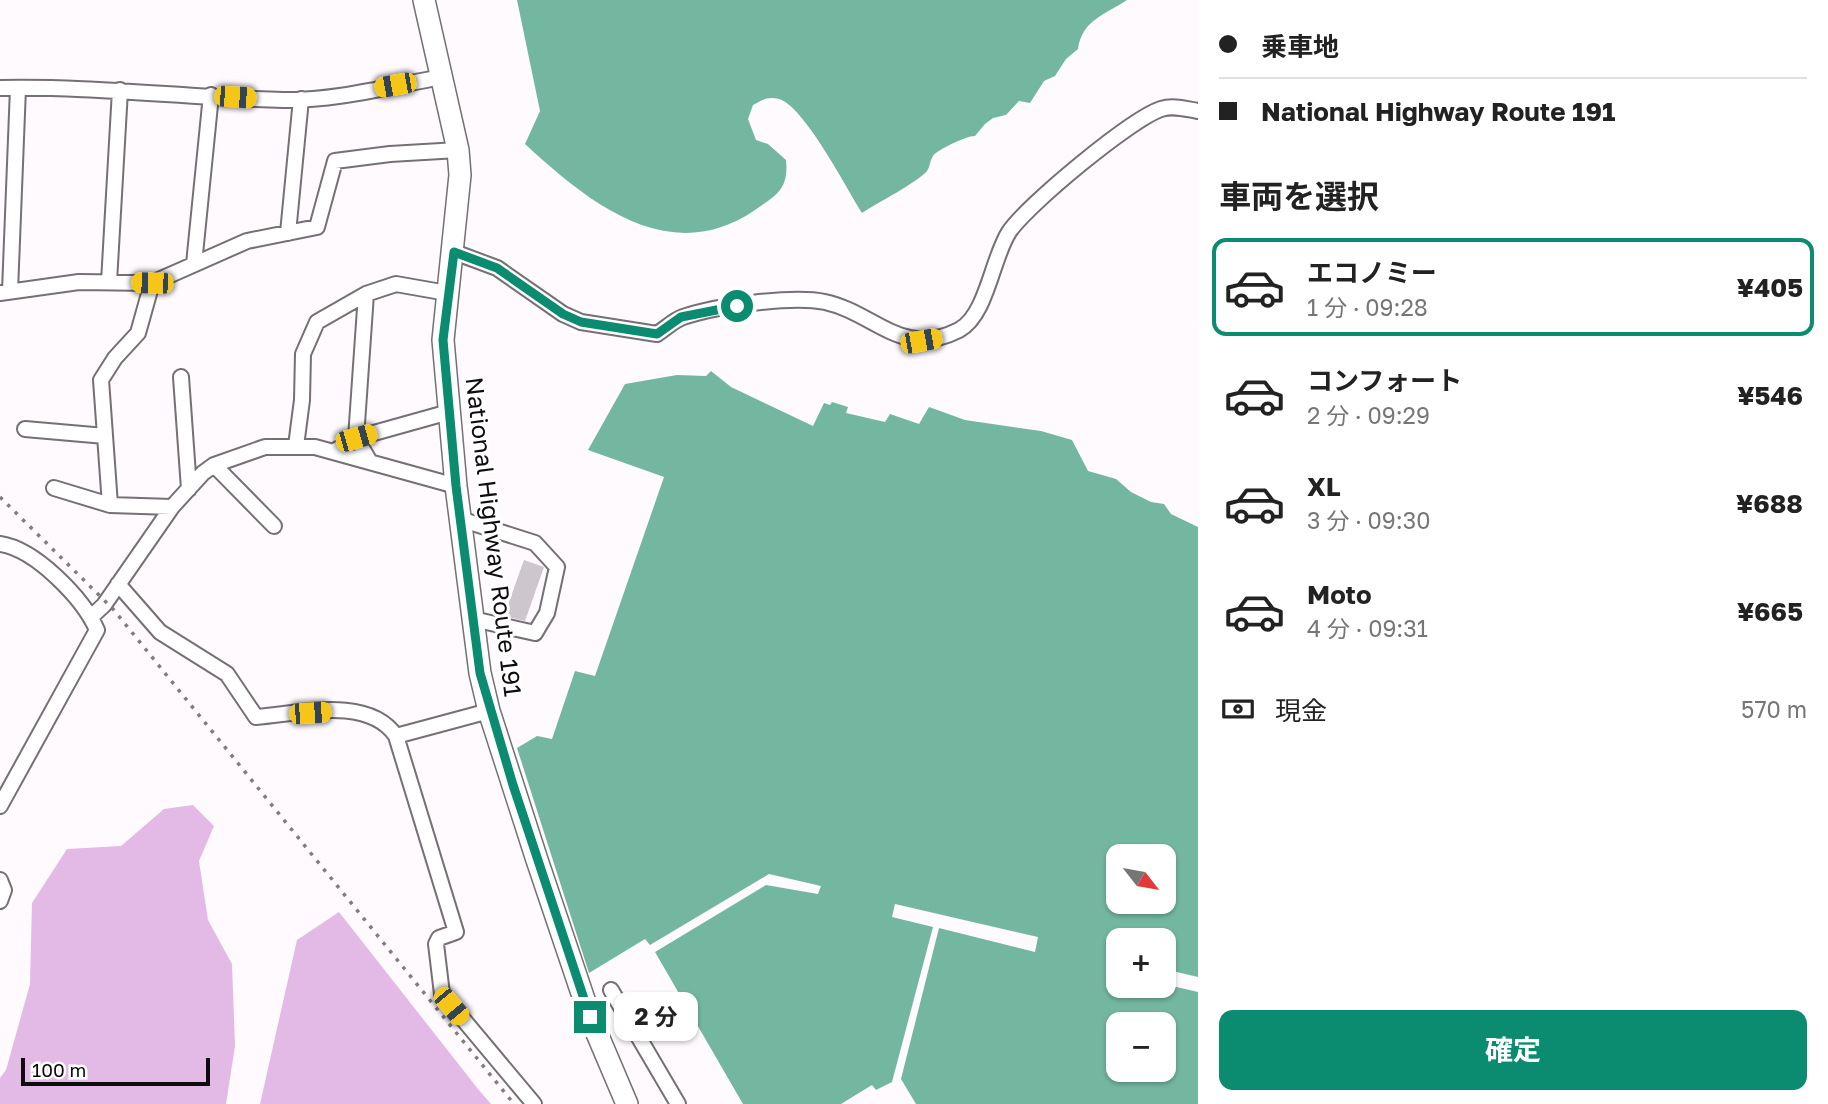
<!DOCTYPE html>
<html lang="ja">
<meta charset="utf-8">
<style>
:root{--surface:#fff;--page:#f6f6f6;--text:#222;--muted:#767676;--line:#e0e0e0;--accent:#0b8b6f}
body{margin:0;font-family:"Golos Text","Noto Sans JP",sans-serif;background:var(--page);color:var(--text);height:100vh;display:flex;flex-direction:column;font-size:26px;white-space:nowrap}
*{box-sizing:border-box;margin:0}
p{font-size:23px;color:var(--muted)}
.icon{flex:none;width:38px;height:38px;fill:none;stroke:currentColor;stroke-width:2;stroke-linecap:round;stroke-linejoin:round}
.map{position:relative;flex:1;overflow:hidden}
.details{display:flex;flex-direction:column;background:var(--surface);width:630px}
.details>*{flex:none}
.hud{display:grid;align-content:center;height:154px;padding:0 21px;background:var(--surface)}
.needle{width:46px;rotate:121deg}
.buttons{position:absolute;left:1106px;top:844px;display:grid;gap:14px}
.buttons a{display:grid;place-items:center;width:70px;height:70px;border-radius:14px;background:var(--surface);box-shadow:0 2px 5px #0004;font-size:35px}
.scale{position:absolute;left:21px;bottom:18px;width:189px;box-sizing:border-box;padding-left:7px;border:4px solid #0e0c0e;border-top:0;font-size:19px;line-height:24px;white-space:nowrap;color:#0e0c0e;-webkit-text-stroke:5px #fff;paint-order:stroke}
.end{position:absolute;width:32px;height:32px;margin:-16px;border:9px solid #0b8b6f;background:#fff;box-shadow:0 0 0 4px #fff}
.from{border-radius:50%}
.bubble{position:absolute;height:49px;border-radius:14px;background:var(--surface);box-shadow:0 2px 5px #0004;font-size:23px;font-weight:700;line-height:49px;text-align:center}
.car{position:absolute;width:21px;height:42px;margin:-21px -10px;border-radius:9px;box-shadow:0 0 5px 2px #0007;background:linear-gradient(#f5c518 24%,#345 0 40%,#f5c518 0 76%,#345 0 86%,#f5c518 0)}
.hud b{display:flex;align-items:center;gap:24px;height:66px;font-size:26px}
.hud b+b{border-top:2px solid var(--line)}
.hud i{width:18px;height:18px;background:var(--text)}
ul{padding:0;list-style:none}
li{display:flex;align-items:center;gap:21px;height:98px;margin:0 14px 10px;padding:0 7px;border:4px solid transparent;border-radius:14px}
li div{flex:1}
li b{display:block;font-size:26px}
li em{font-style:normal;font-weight:700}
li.active{border-color:var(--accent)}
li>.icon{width:63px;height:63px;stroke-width:1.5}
h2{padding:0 21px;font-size:32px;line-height:84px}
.pay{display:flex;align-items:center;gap:18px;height:77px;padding:0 21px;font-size:26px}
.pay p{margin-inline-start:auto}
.action{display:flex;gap:14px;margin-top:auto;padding:14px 21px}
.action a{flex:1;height:80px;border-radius:14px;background:var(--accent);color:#fff;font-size:28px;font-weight:700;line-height:80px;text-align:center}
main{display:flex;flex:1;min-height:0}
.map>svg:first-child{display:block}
.forest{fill:#e3b9e5}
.water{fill:#74b7a1;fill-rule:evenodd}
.building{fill:#cdc6cd}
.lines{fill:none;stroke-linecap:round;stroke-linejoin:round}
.minor-casing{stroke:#766f76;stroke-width:18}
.highway-casing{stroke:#766f76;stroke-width:24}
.minor{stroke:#fff;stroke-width:14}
.highway{stroke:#fff;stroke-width:21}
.rail{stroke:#807d80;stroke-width:3.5;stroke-dasharray:3.5 7;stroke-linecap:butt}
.route{stroke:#0b8b6f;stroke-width:9}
.labels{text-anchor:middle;stroke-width:6;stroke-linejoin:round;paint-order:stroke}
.street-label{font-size:24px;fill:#0e0c0e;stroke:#fff}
</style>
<main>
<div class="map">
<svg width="1198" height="1104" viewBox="0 0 1198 1104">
<rect width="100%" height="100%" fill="#fefafe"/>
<path class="forest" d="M193,805l21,21 -15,35 9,59 24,44 3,82 -9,58h-226v-26l6,-8 24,-86 2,-81 35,-54 54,-3 43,-37z
M339,912l139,177 13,15h-231l37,-164z"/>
<path class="water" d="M517,0h610c-21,14 -45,20 -49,49l-12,10 -11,17 -11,5 -14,22 -11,-2 -13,14 -13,3 -8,6 -10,12c-6,-1 -39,14 -42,20 -3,4 -3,11 -6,15 -9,11 -50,32 -65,42 -15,-24 -58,-107 -83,-114 -11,-3 -17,1 -26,6l-5,14 8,21 12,4 18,16c3,30 -10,35 -31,50 -86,59 -167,-8 -230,-66l15,-33z
M711,371l20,16 82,39 11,-23 6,2 2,-3 16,5 -2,6 39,9 5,-8 29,10 10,-17 36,13 76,11 31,9 16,31 28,8 15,13 20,10 13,2 7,10 27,13v450l-34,-8v-29h-46l-2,31 2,1v13l46,-1 34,8v112h-282l-15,-25 38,-151 96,24 3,-15 -143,-33 -3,13 41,10 -41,155 -16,8 -4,-5 -31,19h-98l-88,-152 111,-67 52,9 3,-8 -52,-12 -119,71 -5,-6 -56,34 -72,-225 20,-12 15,3 23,-68 20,5 69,-199 -76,-27 37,-66 52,-9 29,1zM1118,856h46v45h-46zM1118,1024h46v45h-46z"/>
<path class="building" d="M524,560l20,7 -19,54 -21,-5z"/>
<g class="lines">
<g class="minor-casing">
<path id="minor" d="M0,88c95,-2 189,10 283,12 53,1 107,-14 159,-23
M288,233l13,-134
M454,252l43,16 66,46 18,8 76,12c8,-5 17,-14 26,-17 33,-11 109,-22 142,-15 50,11 77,57 134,28 28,-15 33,-72 50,-98 18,-27 122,-113 152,-123 12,-4 25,0 37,2
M194,264l17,-169
M109,282l11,-192
M152,283l-14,50 -23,25 -14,22 9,125 62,2
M10,291l8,-203
M0,293l79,-11 73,1 95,-42 70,-14 18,-66 55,-7 68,-4
M181,377l8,112
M25,429l80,7
M296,446l6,-46 1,-46 14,-32 49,-28 30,-10 51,9
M333,452l23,-14 10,-144
M369,460l-13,-22 93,-26
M214,465l60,61
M54,488l56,17
M460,519l75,24 22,24 -10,46 -12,20 -62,-14
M0,544c35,5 83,54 97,86l-97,176
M118,584l42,48 67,42 29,43c42,-3 112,-22 140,19l93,-25
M91,617l13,-12 68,-98 31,-34 11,-8 51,-18h50l141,39
M396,736l60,196 -17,6 -3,6 6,50 92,110
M0,880l4,10 -4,11
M611,990l67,114"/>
</g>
<g class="highway-casing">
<path id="highway" d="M424,0l34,150 2,25 -17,165 13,146 24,187 9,38 48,149 53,157 37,87"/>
</g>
<use href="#minor" class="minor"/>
<use href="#highway" class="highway"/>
<path class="rail" d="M0,497l113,112 401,495"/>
</g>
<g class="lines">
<path class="route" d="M590,1017l-77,-232 -33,-112 -24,-187 -13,-146 11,-88 43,16 66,46 18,8 76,12 24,-17 56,-11"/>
</g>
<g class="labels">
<g class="street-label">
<text transform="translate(493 537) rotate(83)" y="8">National Highway Route 191</text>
</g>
</g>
</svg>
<div class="buttons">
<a><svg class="needle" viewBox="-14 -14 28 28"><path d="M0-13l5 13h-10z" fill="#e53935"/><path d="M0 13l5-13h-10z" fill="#767676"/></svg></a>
<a>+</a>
<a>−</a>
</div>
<div class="scale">100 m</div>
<i class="end from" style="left:737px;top:306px"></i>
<i class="end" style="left:590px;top:1017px"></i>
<div class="bubble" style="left:614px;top:992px;width:84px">2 分</div>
<i class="car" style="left:395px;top:85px;rotate:260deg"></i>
<i class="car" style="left:235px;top:97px;rotate:94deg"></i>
<i class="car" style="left:152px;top:283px;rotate:271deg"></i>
<i class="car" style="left:921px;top:341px;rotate:80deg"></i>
<i class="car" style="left:356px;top:438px;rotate:74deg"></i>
<i class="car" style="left:310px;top:713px;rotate:86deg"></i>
<i class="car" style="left:451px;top:1006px;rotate:140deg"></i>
</div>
<section class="details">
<div class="hud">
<b><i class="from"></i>乗車地</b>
<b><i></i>National Highway Route 191</b>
</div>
<h2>車両を選択</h2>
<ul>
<li class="active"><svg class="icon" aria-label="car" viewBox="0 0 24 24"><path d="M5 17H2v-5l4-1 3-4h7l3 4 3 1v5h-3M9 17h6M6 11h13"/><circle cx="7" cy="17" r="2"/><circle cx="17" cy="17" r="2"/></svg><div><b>エコノミー</b><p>1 分 · 09:28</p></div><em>¥405</em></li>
<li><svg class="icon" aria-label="car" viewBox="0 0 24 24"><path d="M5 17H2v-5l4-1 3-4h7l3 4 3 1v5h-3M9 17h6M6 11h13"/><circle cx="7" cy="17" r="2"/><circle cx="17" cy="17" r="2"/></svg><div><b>コンフォート</b><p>2 分 · 09:29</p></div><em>¥546</em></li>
<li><svg class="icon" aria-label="car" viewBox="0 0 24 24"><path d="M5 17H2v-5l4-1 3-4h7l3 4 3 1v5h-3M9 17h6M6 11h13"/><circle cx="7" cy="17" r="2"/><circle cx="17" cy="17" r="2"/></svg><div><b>XL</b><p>3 分 · 09:30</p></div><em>¥688</em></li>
<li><svg class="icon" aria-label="car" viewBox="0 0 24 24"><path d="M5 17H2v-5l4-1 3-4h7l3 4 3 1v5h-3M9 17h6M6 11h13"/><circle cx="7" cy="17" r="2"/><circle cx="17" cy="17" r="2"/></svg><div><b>Moto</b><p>4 分 · 09:31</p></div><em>¥665</em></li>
</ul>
<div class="pay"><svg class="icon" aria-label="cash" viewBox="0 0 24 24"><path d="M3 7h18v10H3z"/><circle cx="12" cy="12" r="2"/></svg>現金<p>570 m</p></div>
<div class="action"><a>確定</a></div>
</section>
</main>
